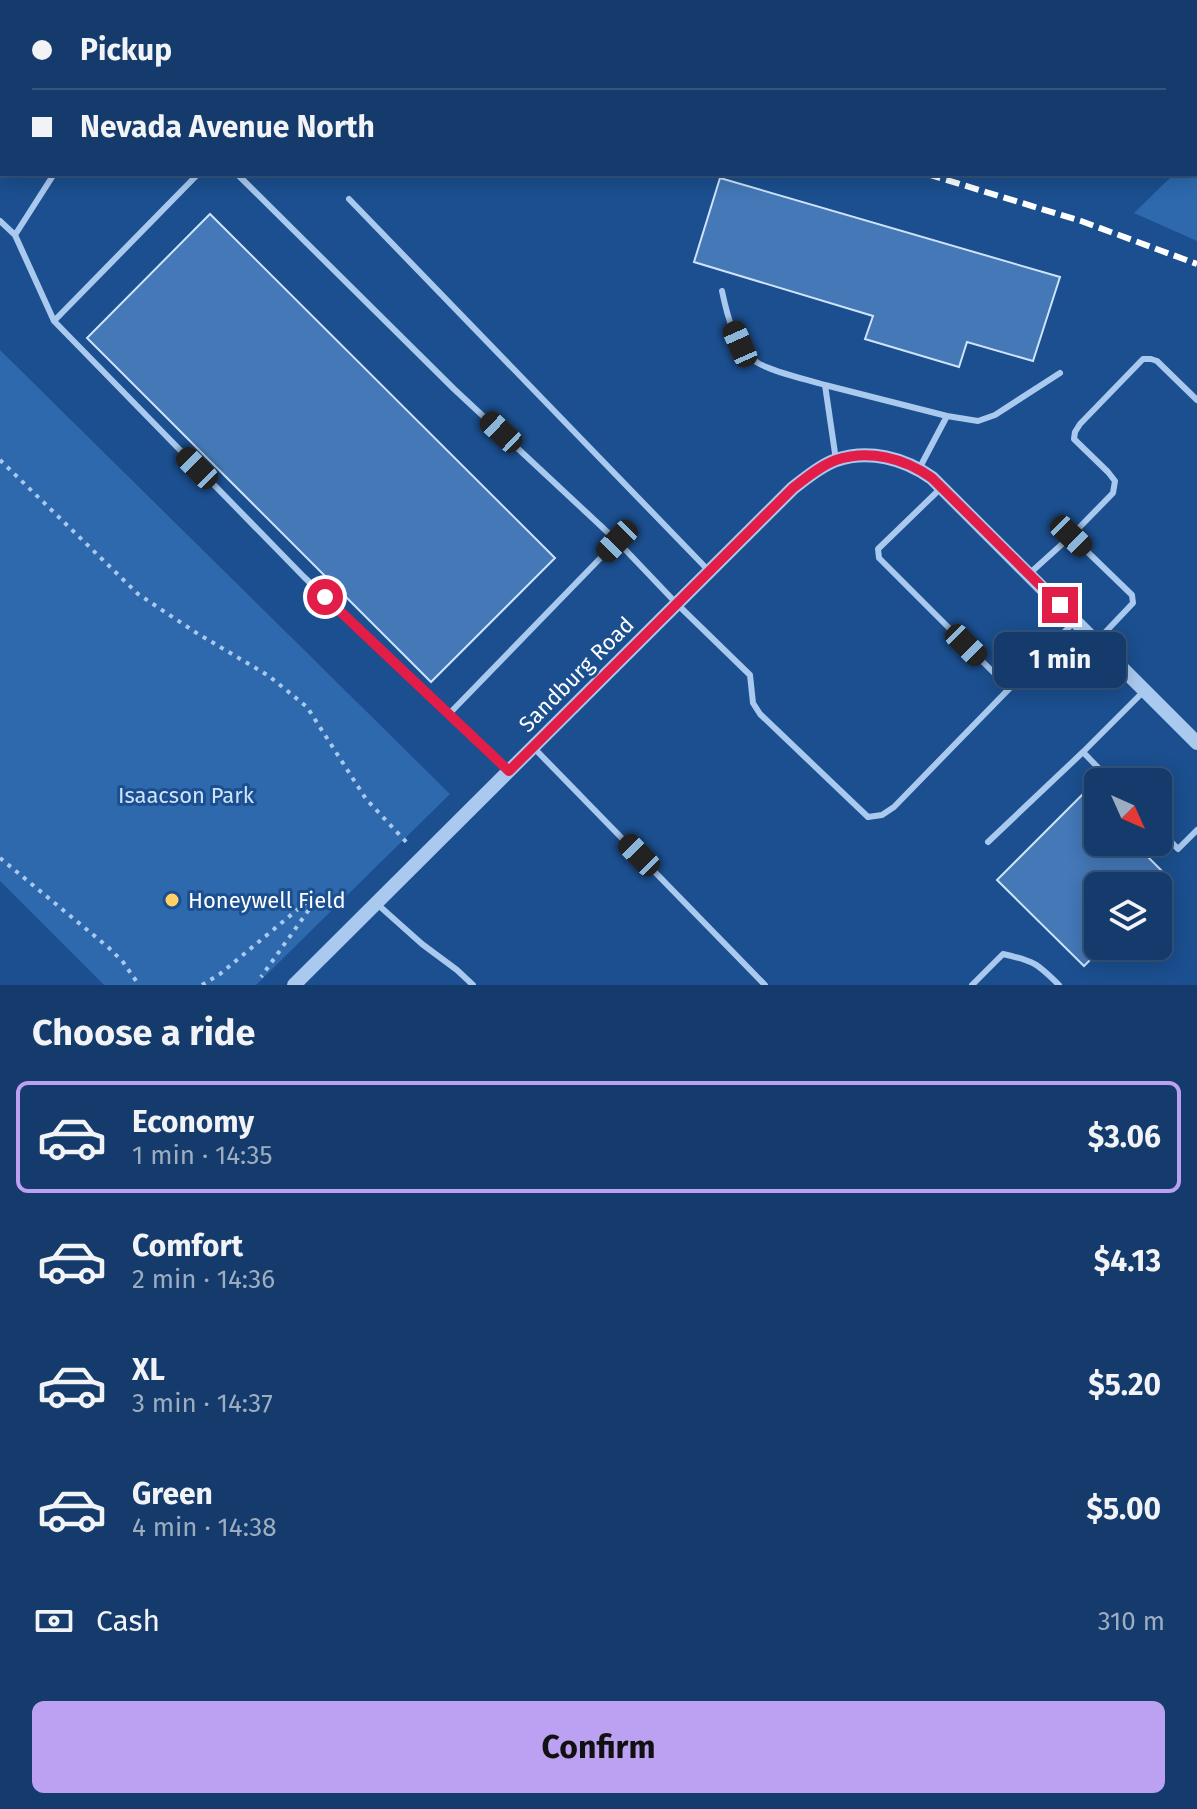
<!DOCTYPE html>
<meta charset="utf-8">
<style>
:root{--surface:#143b6b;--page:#214673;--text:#f1f3f6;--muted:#9dadc1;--line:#33557e;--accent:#bca0f2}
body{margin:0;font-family:"Fira Sans",sans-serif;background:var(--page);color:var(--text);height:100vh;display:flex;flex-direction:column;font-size:30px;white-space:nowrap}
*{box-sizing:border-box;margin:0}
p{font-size:26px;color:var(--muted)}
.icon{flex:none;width:44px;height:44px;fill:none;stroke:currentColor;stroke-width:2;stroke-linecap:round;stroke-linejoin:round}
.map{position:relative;height:985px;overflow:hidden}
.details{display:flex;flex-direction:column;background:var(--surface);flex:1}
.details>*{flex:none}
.banner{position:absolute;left:0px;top:0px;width:1198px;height:176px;box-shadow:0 4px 20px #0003,0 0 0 2px var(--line);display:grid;align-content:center;height:176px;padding:0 32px;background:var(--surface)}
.needle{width:52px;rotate:135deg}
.tools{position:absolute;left:1084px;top:768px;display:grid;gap:16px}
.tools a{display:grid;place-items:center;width:88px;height:88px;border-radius:12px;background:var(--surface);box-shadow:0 4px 20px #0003,0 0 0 2px var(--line);font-size:40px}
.end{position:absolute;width:36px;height:36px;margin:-18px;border:10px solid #e11d48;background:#fff;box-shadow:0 0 0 4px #fff}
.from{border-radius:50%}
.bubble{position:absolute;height:56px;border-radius:12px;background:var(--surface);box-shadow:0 4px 20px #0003,0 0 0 2px var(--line);font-size:26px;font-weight:700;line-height:56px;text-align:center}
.car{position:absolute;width:24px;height:48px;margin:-24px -12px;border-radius:10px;box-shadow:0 0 6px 2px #0007;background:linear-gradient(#222 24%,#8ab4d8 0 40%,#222 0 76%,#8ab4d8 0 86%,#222 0)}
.banner b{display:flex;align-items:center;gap:28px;height:76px;font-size:30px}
.banner b+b{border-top:2px solid var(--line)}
.banner i{width:20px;height:20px;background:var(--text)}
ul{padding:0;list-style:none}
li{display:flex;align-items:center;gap:24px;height:112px;margin:0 16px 12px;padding:0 16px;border:4px solid transparent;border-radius:12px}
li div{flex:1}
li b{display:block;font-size:30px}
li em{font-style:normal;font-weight:700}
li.current{border-color:var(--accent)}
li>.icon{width:72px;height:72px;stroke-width:1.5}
h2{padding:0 32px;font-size:36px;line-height:96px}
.pay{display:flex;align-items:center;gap:20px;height:88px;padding:0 32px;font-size:30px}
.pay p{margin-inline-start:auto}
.button{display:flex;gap:16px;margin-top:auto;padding:16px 32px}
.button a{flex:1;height:92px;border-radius:12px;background:var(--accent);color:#111;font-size:32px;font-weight:700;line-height:92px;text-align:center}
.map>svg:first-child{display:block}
.green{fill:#2e69ad}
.building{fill:#4478b7;stroke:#cfe3fa;stroke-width:2}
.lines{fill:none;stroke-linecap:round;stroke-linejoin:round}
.path{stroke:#a9c9ee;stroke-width:4;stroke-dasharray:4 6;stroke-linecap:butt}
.service{stroke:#a9c9ee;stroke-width:6}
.minor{stroke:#a9c9ee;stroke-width:8}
.tertiary{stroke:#a9c9ee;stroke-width:14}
.rail{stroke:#fff;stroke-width:6;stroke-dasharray:14 6;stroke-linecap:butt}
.route{stroke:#e11d48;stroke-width:10}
.poi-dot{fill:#ffd166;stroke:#1b4f8f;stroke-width:3}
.labels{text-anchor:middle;stroke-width:6;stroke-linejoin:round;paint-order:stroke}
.street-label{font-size:22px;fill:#fff;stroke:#1b4f8f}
.park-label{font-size:22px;fill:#cfe3fa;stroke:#1b4f8f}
.poi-label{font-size:22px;fill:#fff;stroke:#1b4f8f;text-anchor:start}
</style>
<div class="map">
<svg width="1197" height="985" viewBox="0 0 1197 985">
<rect width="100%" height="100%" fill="#1b4f8f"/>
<path class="green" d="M1197,151v90l-63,-28 40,-39h22z
M0,350l450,444 -194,191h-152l-104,-104z"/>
<path class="building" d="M720,178l340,99 -27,84 -66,-19 -8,25 -94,-28 8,-23 -179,-54z
M210,214l345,344 -124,124 -344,-344z
M1084,793l7,7 7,-7v49h35l37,37 -12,13v-6h-60v60h6l-20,20 -87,-86z"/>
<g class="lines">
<path class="path" d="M0,460l138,134 57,38 74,44 38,31 59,92 44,47
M0,858l108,89 15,15 16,23
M202,985l18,-11 89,-74 4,4 -52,73"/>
<path class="service" d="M0,170l2,-3
M54,174l-39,61 39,86 250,256 205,194
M237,174l217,215 163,152 60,63 73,71 3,28 7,11 108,103 14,-2 12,-8 181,-186
M349,199l361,373
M0,221l15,14
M722,291c5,24 13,58 36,72 17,10 48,16 67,22
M54,321l144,-147
M947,416l31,5 17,-6 65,-42
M836,460l-11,-75 122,31 -28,53
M941,488l-63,61 1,9 130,130
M1071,536l42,-43 2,-12 -7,-9 -34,-33 1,-7 5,-8 63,-65h8l6,2 40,39
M1029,574l42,-38 61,59 1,8 -37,39
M449,714l168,-173
M533,747l232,238
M1112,782l-29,-30 62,-62
M1158,828l20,21 19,-19
M988,842l95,-90
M376,903l46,41 35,26 16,15
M972,985l31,-31c31,7 34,9 56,31"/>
<path class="minor" d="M970,0l1,2"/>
<path class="tertiary" d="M294,985l499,-497c13,-10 27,-22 43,-28 33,-11 68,-2 96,18l265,265"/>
<path class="rail" d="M0,31h2
M927,174l154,47 116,43"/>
</g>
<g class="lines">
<path class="route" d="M325,597l184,174 284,-283c13,-10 27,-22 43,-28 33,-11 68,-2 96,18l128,127"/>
</g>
<circle class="poi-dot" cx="172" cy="900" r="8"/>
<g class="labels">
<g class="street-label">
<text transform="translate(576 674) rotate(-45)" y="8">Sandburg Road</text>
</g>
<g class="park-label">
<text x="186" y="803">Isaacson Park</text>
</g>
<g class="poi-label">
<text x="188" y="908">Honeywell Field</text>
</g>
</g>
</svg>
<div class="tools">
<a><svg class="needle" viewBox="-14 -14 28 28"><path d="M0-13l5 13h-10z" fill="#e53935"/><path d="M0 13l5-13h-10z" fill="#9dadc1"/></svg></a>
<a><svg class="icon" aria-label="layers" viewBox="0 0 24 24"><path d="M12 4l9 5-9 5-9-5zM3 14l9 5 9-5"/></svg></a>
</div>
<i class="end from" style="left:325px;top:597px"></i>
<i class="end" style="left:1060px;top:605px"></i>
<div class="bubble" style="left:994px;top:632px;width:132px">1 min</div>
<i class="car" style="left:740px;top:344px;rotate:336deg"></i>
<i class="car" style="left:501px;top:432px;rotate:313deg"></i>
<i class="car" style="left:197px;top:468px;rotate:315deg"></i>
<i class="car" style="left:1071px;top:536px;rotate:134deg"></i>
<i class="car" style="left:617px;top:541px;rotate:224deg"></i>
<i class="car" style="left:966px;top:645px;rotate:135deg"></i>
<i class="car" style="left:639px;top:855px;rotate:316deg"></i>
<div class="banner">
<b><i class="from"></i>Pickup</b>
<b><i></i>Nevada Avenue North</b>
</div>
</div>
<section class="details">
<h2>Choose a ride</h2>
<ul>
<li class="current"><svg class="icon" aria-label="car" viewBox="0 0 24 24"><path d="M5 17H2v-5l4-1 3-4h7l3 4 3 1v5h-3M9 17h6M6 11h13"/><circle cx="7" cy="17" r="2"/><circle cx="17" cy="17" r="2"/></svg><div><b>Economy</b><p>1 min · 14:35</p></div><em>$3.06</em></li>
<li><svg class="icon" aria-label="car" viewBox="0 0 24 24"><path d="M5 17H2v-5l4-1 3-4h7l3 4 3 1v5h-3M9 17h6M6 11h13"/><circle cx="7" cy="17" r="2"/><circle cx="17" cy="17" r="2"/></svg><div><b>Comfort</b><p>2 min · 14:36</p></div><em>$4.13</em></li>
<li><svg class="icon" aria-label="car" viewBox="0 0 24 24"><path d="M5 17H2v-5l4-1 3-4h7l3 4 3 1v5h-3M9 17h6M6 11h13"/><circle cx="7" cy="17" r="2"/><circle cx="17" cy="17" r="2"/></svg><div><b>XL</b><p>3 min · 14:37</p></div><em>$5.20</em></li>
<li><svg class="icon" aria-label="car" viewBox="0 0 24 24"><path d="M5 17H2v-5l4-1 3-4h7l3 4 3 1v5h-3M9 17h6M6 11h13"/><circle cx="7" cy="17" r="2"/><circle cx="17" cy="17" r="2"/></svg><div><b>Green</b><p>4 min · 14:38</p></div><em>$5.00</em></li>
</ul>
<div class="pay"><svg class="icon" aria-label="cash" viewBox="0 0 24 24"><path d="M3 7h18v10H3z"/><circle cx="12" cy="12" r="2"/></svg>Cash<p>310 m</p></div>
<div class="button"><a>Confirm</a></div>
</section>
